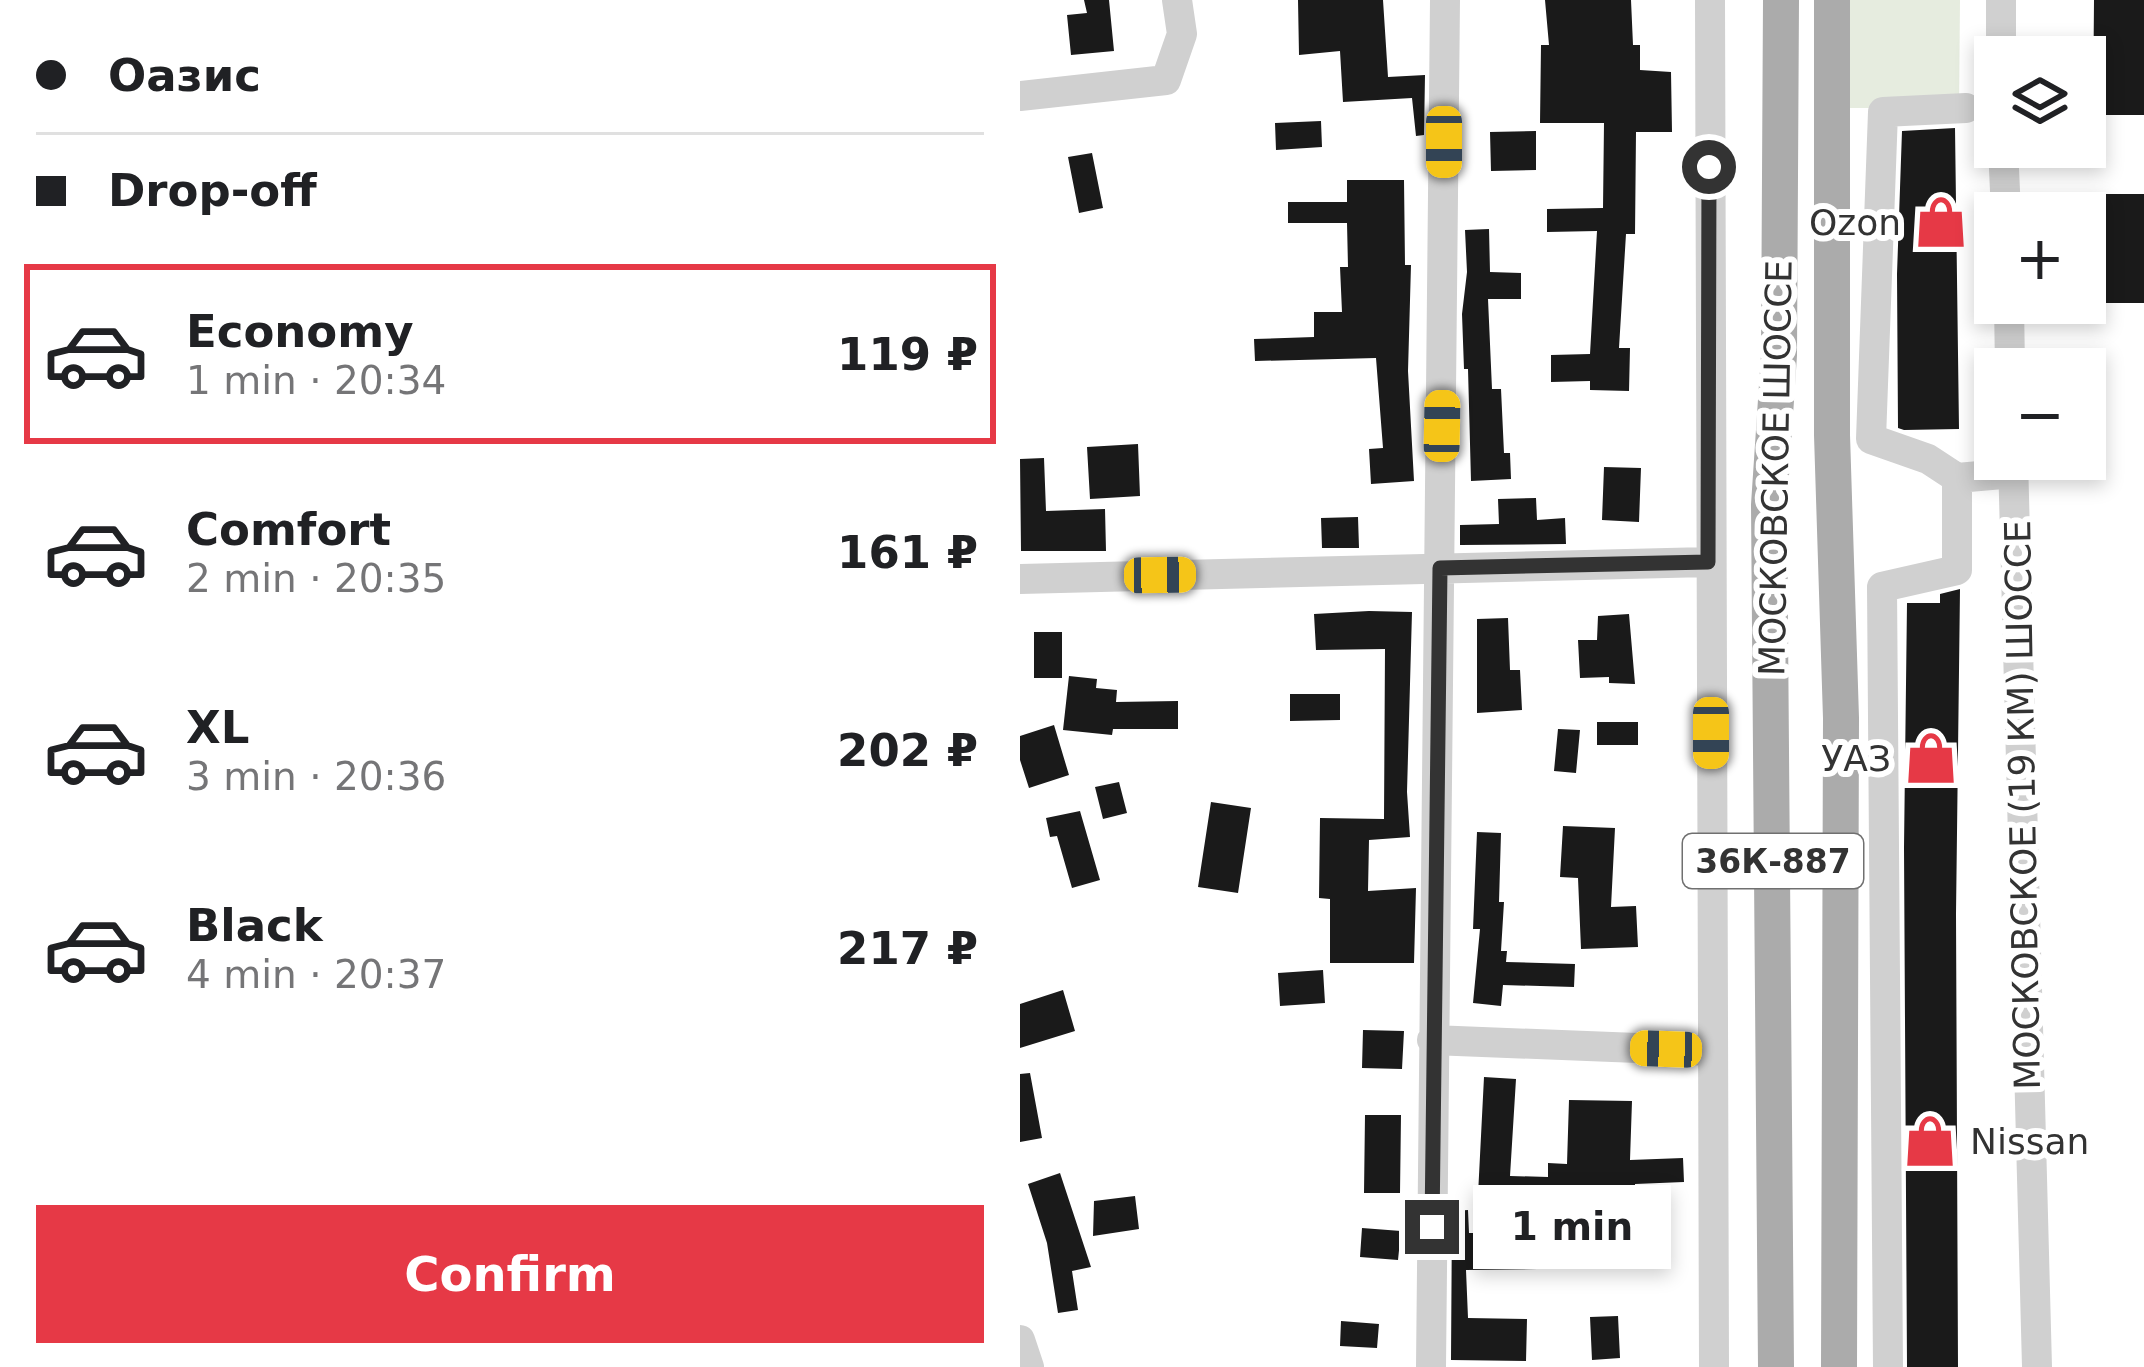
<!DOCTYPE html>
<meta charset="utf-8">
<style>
:root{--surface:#fff;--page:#f6f6f6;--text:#202124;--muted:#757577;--line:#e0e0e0;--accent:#e63946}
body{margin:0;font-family:"DejaVu Sans",sans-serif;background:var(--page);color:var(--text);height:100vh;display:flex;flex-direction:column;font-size:45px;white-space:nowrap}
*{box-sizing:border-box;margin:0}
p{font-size:39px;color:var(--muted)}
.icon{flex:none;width:66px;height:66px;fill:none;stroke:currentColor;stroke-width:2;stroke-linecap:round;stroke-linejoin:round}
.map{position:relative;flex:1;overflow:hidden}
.details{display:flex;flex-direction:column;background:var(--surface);width:1020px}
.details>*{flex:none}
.top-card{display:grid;align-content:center;height:264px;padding:0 36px;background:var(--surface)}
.controls{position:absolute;left:954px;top:36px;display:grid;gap:24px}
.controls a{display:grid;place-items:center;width:132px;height:132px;border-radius:0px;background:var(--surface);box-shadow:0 6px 18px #0003;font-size:60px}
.end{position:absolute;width:54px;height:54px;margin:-27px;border:15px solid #333;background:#fff;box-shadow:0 0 0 6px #fff}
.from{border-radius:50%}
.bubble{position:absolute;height:84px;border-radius:0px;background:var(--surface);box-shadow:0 6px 18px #0003;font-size:39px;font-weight:600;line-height:84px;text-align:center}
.car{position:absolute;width:36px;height:72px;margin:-36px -18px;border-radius:15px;box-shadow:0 0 9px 3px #0007;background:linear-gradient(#f5c518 24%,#345 0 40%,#f5c518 0 76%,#345 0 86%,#f5c518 0)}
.top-card b{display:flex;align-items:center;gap:42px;height:114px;font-size:45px}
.top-card b+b{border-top:3px solid var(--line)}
.top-card i{width:30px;height:30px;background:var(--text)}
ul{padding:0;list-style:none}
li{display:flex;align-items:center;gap:36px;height:180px;margin:0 24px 18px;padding:0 12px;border:6px solid transparent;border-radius:0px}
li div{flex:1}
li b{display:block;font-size:45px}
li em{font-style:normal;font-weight:600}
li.current{border-color:var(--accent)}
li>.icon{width:108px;height:108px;stroke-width:1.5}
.action{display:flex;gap:24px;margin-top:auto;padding:24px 36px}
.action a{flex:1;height:138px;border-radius:0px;background:var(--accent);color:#fff;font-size:48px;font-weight:600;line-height:138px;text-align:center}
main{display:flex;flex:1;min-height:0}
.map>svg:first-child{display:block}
.green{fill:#e6ecdf}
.building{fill:#1a1a1a}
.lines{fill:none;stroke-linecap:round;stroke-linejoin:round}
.minor{stroke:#d0d0d0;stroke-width:30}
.major{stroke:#ababab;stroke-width:36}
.route{stroke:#333;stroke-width:15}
.labels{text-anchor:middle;stroke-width:12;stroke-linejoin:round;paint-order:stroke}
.shield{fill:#fff;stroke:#707070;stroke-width:3}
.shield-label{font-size:33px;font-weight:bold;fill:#333}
.poi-label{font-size:36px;fill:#333;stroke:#fff;text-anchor:end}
.street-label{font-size:36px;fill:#333;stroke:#fff}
</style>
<main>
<section class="details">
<div class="top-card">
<b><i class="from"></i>Оазис</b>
<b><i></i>Drop-off</b>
</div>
<ul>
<li class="current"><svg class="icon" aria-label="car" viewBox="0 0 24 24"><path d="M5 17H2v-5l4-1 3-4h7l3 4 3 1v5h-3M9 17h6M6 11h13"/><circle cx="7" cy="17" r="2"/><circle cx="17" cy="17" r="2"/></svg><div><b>Economy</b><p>1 min · 20:34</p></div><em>119 ₽</em></li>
<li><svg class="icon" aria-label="car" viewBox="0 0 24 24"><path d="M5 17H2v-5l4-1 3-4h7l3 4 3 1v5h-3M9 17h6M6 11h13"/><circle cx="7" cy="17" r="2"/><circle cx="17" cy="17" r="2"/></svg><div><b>Comfort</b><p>2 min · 20:35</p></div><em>161 ₽</em></li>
<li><svg class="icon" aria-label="car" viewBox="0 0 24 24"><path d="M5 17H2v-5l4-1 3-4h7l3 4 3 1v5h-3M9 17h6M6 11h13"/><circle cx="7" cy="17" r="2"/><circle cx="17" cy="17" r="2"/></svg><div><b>XL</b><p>3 min · 20:36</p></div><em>202 ₽</em></li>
<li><svg class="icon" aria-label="car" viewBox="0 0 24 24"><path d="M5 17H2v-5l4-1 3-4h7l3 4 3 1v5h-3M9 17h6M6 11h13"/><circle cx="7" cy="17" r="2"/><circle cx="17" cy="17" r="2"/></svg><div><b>Black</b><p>4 min · 20:37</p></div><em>217 ₽</em></li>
</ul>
<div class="action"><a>Confirm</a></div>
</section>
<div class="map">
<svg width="1124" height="1367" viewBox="0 0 1124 1367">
<rect width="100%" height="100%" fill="#fff"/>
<path class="green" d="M829,0h111l-1,108h-112z"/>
<path class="building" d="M64,0h25l5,51 -43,4 -4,-40 20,-2z
M278,0h85l5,77 37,-2 -1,60 -8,1 -4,-38 -69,4 -3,-51 -41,4z
M525,0h86l2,45h7v25l31,2 1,60h-36l-1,102h-9l-7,114h11l-1,43 -39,-1v-9l-39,1v-27l39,-1 7,-123 -50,1v-23l56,-1 1,-85h-64l1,-78h8z
M1074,0h50v115h-51z
M301,121l1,26 -46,3 -1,-27z
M935,128l4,301 -55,1 -6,-2 -1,-154 5,-143z
M516,131v39l-45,1 -1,-39z
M72,153l11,55 -24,5 -11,-56z
M327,180h57l1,85h6l-3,106 6,110 -43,3 -2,-35 14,-1 -7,-90 -121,3 -1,-22 60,-2v-25h28l-2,-45h8l-1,-44h-59v-21h59z
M1077,194h47v109h-48z
M469,229l1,43 31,1v26h-33l4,90h9l3,64h6l1,26 -40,2 -3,-112h-4l-2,-55 5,-42 -2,-42z
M118,444l2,52 -50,3 -3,-52z
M24,458l2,53 59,-2 1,42h-85l-1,-92z
M584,467l37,1 -2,54 -37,-2z
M516,498l1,22 28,-2 1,26 -106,1v-20l39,-1 -1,-25z
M338,517l1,31h-37l-1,-30z
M940,589l-4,325 2,453h-51l-3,-519 3,-245h33v-9z
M349,611l43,1 -5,180 3,45 -41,3 -1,51 48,-3 -2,75h-84v-64l-11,-1 1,-80 64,1 1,-170 -69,1 -2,-36z
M609,614l6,70 -26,-1v-6l-29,1 -2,-38h19l1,-24z
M488,618l2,52h10l2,40 -45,3v-94z
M14,632h28v46h-28z
M49,676l28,3 -1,9 21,2 -1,12 62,-1v28h-65l-1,6 -49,-5z
M270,694h50v26l-50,1z
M577,722h41v23h-41z
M34,725l15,50 -40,13 -9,-28v-24z
M538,729l22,1 -4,43 -22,-2z
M99,782l8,31 -24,6 -8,-32z
M191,802l40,6 -13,85 -40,-6z
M60,811l20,69 -28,8 -15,-52 -7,1 -4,-19z
M543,826l52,2 -4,79 25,-1 2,41 -57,2 -3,-71 -18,-1z
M457,832l24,1 -2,69h5l-3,49h6l-1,11 69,2 -1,23 -71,-2 -2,21 -28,-3 7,-74h-7z
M303,970l2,33 -45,3 -2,-33z
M43,990l12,41 -55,17v-44z
M343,1030l41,1 -2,38 -40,-1z
M10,1073l12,65 -22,4v-68z
M464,1077l32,2 -6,97 38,1v-14l19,1 2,-64 63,1 -2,59 53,-2 1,24 -49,2v14l-157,-3z
M345,1115h36l-1,78h-36z
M40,1173l31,94 -19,4 6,39 -20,3 -11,-70 -19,-59z
M115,1196l4,33 -46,7 1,-35z
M448,1210l1,23h79v25h-11v11l-71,1 2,48 59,1 -1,42 -75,-1 1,-149z
M342,1228l39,3 -3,29 -38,-3z
M598,1316l2,42 -28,2 -2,-43z
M321,1321l38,3 -2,24 -37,-2z"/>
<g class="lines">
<path class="minor" d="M690,0l4,1367
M981,0v57
M0,96l146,-16 16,-46 -5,-34
M983,147l3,66
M989,303l1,66
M993,459l24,908
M937,478l57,-5
M0,579l688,-17
M412,1040l281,11
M0,1340l9,27
M411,1367l14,-1367
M868,1367l-6,-780 75,-17v-92l-29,-19 -57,-20 12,-327 83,-4"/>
<path class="major" d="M812,0v435l9,283 -2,649
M756,1367l-7,-862 10,-150 2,-355"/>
</g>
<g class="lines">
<path class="route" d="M412,1227l8,-659 268,-6 1,-395"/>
</g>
<defs>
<g id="shop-bare" transform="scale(4.14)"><path d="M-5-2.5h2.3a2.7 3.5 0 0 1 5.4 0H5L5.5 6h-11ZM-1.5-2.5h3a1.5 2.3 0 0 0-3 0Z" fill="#e63946" stroke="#fff" stroke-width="2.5" paint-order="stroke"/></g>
</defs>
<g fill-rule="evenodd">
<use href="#shop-bare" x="921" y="222"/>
<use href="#shop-bare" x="911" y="758"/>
<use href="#shop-bare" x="910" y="1141"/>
</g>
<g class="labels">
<rect class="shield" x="663" y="834" width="180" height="54" rx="9"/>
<g class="shield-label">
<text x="753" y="873">36К-887</text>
</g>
<g class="poi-label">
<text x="881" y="235">Ozon</text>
<text x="871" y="771">УАЗ</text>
<text x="950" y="1154" text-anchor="start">Nissan</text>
</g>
<g class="street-label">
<text transform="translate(755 468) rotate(-89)" y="13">МОСКОВСКОЕ ШОССЕ</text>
<text transform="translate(1002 805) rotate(-91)" y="13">МОСКОВСКОЕ (19 КМ) ШОССЕ</text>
</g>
</g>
</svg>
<div class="controls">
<a><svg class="icon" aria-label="layers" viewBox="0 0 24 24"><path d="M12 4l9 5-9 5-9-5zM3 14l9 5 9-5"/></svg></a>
<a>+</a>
<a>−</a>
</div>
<i class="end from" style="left:689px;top:167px"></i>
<i class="end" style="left:412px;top:1227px"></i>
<div class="bubble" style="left:453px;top:1185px;width:198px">1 min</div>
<i class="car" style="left:424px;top:142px;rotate:180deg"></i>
<i class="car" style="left:422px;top:426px;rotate:1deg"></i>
<i class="car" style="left:140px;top:575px;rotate:89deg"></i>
<i class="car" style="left:691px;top:733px;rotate:180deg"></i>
<i class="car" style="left:646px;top:1049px;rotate:272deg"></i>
</div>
</main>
